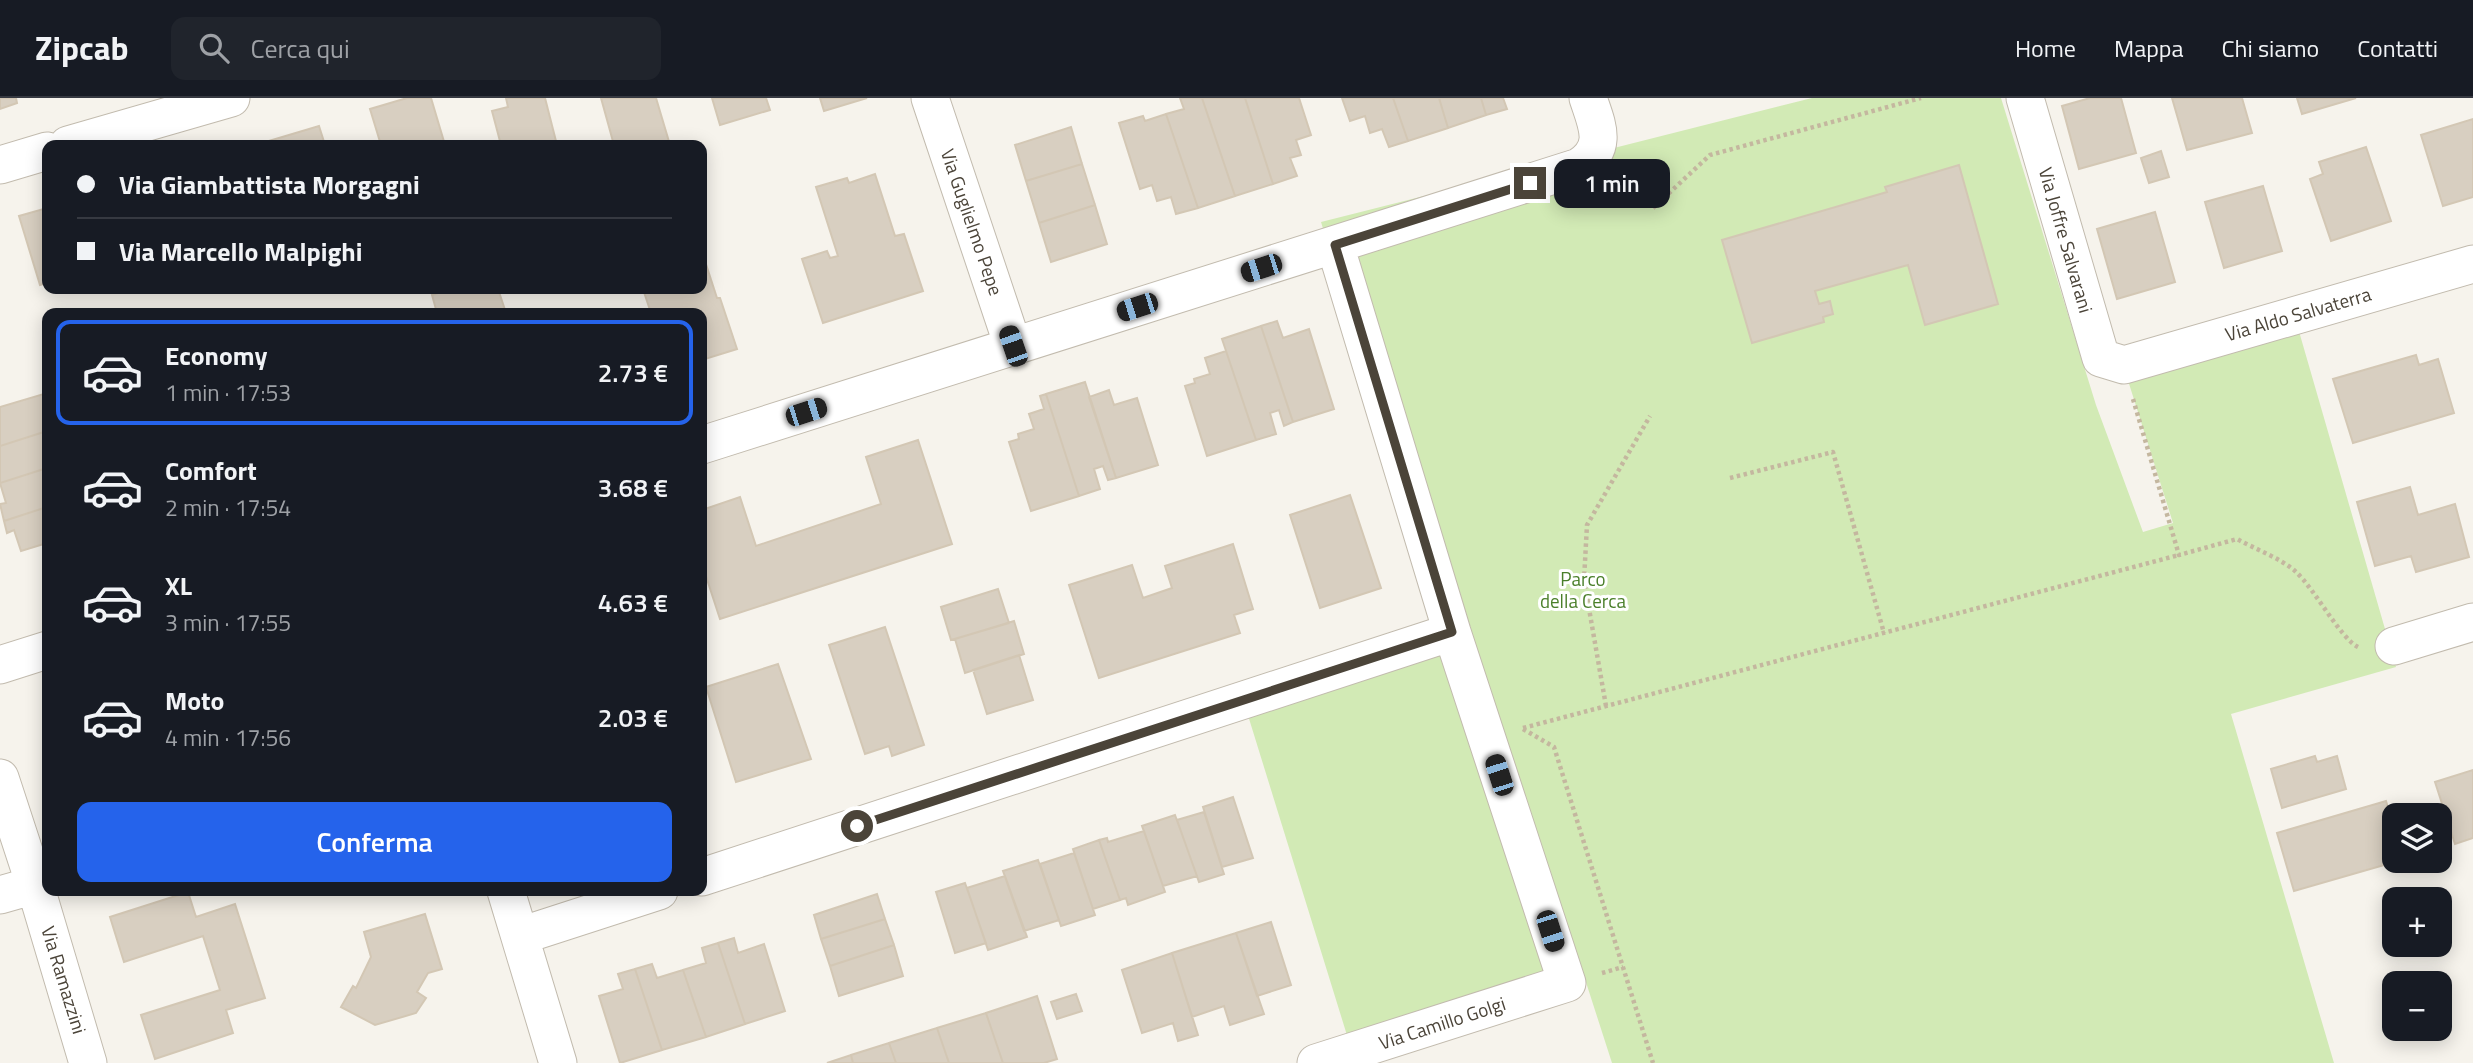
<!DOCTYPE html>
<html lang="it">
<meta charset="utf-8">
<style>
:root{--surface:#171b24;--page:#20242c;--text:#f1f3f6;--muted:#9ea1a6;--line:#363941;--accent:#2563eb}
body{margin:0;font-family:"Titillium Web",sans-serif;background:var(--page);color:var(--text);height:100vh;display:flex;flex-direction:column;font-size:26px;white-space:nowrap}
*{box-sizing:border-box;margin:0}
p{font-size:23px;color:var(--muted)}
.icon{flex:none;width:38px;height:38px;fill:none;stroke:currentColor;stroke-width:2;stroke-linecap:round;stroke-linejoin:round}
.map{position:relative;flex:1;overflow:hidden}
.sheet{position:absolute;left:42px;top:210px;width:665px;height:588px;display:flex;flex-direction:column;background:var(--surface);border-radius:14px;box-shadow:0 4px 18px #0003}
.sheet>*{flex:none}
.banner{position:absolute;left:42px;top:42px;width:665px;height:154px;border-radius:14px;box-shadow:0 4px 18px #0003;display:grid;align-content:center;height:154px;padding:0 35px;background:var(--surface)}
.buttons{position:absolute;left:2382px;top:705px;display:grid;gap:14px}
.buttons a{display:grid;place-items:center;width:70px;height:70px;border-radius:14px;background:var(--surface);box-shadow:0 4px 18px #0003;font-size:35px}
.end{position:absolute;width:32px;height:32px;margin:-16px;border:9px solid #4b4439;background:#fff;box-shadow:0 0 0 4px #fff}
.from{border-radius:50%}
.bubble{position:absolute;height:49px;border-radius:14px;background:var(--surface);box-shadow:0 4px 18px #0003;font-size:23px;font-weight:600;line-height:49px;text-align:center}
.car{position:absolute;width:21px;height:42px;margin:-21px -10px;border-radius:9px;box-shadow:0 0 5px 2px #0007;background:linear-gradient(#222 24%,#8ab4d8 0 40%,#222 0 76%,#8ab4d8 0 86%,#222 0)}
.banner b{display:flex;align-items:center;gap:24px;height:66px;font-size:26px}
.banner b+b{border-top:2px solid var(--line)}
.banner i{width:18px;height:18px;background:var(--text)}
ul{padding:12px 0 0;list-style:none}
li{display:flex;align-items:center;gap:21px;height:105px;margin:0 14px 10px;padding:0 21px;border:4px solid transparent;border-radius:14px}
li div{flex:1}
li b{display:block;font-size:26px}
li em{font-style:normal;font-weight:600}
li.active{border-color:var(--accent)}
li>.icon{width:63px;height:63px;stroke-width:1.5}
.button{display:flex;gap:14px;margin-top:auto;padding:14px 35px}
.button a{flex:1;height:80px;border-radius:14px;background:var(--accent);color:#fff;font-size:28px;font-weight:600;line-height:80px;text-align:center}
header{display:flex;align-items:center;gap:42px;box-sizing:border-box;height:98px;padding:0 35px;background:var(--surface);border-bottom:2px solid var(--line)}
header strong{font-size:33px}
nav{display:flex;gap:38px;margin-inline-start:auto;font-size:24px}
.search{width:490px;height:63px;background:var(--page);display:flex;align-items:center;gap:18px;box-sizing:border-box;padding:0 24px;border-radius:14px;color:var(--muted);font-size:26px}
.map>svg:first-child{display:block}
.green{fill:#d2eab5}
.building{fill:#d8cfc1;stroke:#d3c7b4;stroke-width:2}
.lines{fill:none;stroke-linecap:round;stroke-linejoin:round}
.street-casing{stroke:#c2bbae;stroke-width:39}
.path{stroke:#c4b79f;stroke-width:4.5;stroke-dasharray:3.5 3.5;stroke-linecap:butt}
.street{stroke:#fff;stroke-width:37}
.route{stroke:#4b4439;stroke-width:9}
.labels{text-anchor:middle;stroke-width:6;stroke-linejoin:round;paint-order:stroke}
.street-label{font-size:19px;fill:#4b4439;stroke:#fff}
.park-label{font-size:19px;fill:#4a7f2a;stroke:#fff}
</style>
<header>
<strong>Zipcab</strong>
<div class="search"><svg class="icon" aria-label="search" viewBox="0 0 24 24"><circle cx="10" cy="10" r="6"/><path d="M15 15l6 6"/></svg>Cerca qui</div>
<nav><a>Home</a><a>Mappa</a><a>Chi siamo</a><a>Contatti</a></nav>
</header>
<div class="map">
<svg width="2473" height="965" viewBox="0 0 2473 965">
<rect width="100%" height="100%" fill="#f6f3ec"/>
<path class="green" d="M1812,0h189l95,307 47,127 30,-9 -48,-152 171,-50 100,346 -165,47 103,349h-722l-29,-90 -233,72 -108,-349 204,-65 -125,-409z"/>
<path class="building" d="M0,0h16l1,5 -17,6z
M407,0h24l14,47h-64l-11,-36z
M506,0h39l12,47h-56l-9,-34 16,-4z
M601,0h55l14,47h-56z
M712,0h54l4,12 -50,15z
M820,0h47l-43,13z
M1180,0h22l33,98 -37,12 -32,-94 18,-5z
M1202,0h43l28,86 -38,12z
M1245,0h54l12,37 -15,5 5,15 -11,3 7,18 -24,8z
M1342,0h51l15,43 -19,6 -7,-18 -12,4 -5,-17 -15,5z
M1393,0h46l9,30 -40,13z
M1439,0h42l5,17 -38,13z
M1481,0h22l4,11 -21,6z
M2090,0h31l15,55 -57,16 -17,-63z
M2172,0h70l10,35 -65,17z
M2297,0h59l-54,16z
M1166,16l32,94 -22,6 -5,-17 -14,4 -5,-16 -12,4 -21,-66 24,-7 2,5z
M2473,21v78l-30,9 -22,-71z
M319,28l6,19h-63v-2z
M1071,29l11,37 -56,17 -11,-36z
M2366,49l25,74 -60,20 -21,-62 13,-5 -4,-12z
M2161,53l8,26 -20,6 -8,-25z
M1082,66l13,41 -56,18 -13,-42z
M1959,67l39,139 -73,21 -17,-60 -93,26 4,13 11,-3 3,13 -10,3 1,5 -72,21 -30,-103 165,-48 -2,-5z
M875,76l20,62 9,-2 19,57 -100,32 -21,-64 25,-8 3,7 8,-2 -22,-69 31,-9 2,5z
M2263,88l19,65 -58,17 -19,-66z
M1095,107l12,39 -56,18 -12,-39z
M47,110v75l-7,2 -21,-69z
M2155,114l20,70 -58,17 -20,-70z
M702,154l15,46h3l17,51 -35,11v-47h-51l-8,-24h59z
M450,191h48l8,24h-69l-5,-18z
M1277,223l6,17 26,-9 25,80 -41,13 -32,-96z
M1261,228l32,96 -9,4 -5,-16 -9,3 6,21 -20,6 -34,-101z
M1226,253l30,89 -49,16 -22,-70 10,-3 -1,-4 16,-5 -5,-16z
M2416,257l3,10 19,-6 16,54 -101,30 -20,-64z
M1085,284l31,96 -8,2 -5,-14 -9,3 6,20 -21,7 -33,-102z
M1109,292l5,15 23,-7 21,67 -42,13 -27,-81z
M47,295v38l-47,15v-39z
M1046,296l33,102 -48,15 -22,-69 10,-3 -1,-5 16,-5 -5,-15 15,-5 -4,-13z
M47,333v37l-47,15v-37z
M918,342l34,104 -232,75 -18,-55v-54l38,-13 16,49 125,-42 -15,-47z
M47,370v39l-43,14 -4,-17 6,-1 -6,-20z
M2410,389l8,28 37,-11 14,53 -53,15 -5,-16 -36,10 -18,-64z
M1350,397l31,93 -61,20 -30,-93z
M47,409v36l-26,8 -7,-21 -7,3 -3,-12z
M1233,446l20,65 -19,6 6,18 -141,45 -30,-93 63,-20 11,33 29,-10 -7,-22z
M998,491l11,34 -58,17 -10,-33z
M1014,523l10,33 -59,19 -10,-34z
M885,529l39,118 -32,11 -3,-10 -24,8 -36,-109z
M1019,557l14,45 -46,14 -14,-44z
M778,566l33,95 -75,23 -30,-95z
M2315,658l2,6 20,-6 9,33 -64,19 -11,-39z
M2473,672v68l-18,6 -20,-62z
M1233,699l20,61 -31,9 -19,-60z
M2386,703l8,27v33h4l-104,30 -17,-58z
M1204,714l20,62 -25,8 -22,-62z
M1175,717l22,61 -34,10 -21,-60z
M1144,733l21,61 -37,13 -2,-7 -6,2 -21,-60 8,-2 1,4z
M1099,742l21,60 -27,9 -20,-60z
M1074,755l21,62 -34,11 -21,-62z
M1038,762l21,60 -35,11 -21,-60z
M1005,778l22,61 -39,13 -21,-62z
M965,785l21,60 -31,10 -19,-61z
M188,794l8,25 39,-13 30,94 -39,12 7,23 -78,26 -14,-44 79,-25 -17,-54 -79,26 -14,-45z
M877,796l8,25 -64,20 -7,-24z
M425,816l17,55 -14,4 -11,19 9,6 -10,15 -41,12 -34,-18 12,-21 3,2 15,-31 -7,-25z
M885,821l9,26 -64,21 -9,-27z
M1271,824l20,63 -34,11 -21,-63z
M1236,835l28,81 -34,11 -6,-19 -32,11 -20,-64z
M734,840l4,15 26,-9 21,67 -40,13 -27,-81z
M718,845l27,81 -39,13 -23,-67 23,-7 -4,-15z
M894,847l9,31 -64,20 -9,-30z
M1172,855l26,82 -20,6 -5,-18 -31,10 -20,-63z
M652,866l5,14 26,-8 23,67 -44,13 -27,-81z
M635,871l27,81 -42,13 -21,-67 24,-7 -5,-15z
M1076,896l6,17 -25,8 -6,-17z
M1037,898l20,63 -13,4h-41l-17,-50z
M986,915l17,50h-54l-12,-35z
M937,930l12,35h-53l-7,-20z
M889,945l7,20h-43l-2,-8z
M851,957l2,8h-26z"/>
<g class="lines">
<g class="street-casing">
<path id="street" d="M930,0l83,248
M2025,0l76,260 23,7 349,-101
M68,47l163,-47
M0,67l47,-14
M702,347l877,-278c30,-19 18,-42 9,-69
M2394,548l79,-24
M0,567l47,-15
M0,680l35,107 53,178
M702,779l750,-245
M506,793l52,172
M0,797l35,-10
M520,838l139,-45
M1316,965l251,-80 -115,-351 -117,-387"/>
</g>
<path class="path" d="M1653,110l57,-53 211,-57
M2133,301l46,156 58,-16c18,10 43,19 58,32 20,18 45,67 63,76
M1730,380l103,-26 51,181
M1606,608l-22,-126 3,-55 63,-109
M1523,630l656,-173
M1523,631l31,18 99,316
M1602,875l21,-6"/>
<use href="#street" class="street"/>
</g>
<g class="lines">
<path class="route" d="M857,728l595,-194 -117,-387 195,-62"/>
</g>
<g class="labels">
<g class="street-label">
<text transform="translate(972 124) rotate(71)" y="7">Via Guglielmo Pepe</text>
<text transform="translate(2066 142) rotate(74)" y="7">Via Joffre Salvarani</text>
<text transform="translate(2298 216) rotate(-16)" y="7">Via Aldo Salvaterra</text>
<text transform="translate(64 882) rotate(73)" y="7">Via Ramazzini</text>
<text transform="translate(1442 925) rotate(-18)" y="7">Via Camillo Golgi</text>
</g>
<g class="park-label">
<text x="1583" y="488">Parco<tspan x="1583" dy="22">della Cerca</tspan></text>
</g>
</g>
</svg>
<div class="buttons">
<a><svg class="icon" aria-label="layers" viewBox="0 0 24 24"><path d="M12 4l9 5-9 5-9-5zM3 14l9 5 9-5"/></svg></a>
<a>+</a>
<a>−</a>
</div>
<i class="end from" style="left:857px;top:728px"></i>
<i class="end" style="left:1530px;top:85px"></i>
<div class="bubble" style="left:1554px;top:61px;width:116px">1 min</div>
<i class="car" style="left:1261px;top:170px;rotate:252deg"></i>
<i class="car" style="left:1137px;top:209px;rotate:252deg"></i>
<i class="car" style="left:1013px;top:248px;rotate:341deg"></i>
<i class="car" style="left:806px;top:314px;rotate:72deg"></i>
<i class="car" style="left:1499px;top:677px;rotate:342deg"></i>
<i class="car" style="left:1550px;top:833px;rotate:162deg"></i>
<div class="banner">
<b><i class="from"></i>Via Giambattista Morgagni</b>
<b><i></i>Via Marcello Malpighi</b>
</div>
<section class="sheet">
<ul>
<li class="active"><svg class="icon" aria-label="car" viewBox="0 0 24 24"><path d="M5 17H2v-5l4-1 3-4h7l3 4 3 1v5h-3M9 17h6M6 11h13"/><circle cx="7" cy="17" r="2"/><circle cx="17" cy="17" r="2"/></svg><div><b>Economy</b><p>1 min · 17:53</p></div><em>2.73 €</em></li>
<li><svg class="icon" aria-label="car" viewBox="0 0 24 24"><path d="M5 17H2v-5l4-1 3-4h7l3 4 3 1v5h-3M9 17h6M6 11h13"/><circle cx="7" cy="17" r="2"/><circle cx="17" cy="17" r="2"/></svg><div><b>Comfort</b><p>2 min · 17:54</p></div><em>3.68 €</em></li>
<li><svg class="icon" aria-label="car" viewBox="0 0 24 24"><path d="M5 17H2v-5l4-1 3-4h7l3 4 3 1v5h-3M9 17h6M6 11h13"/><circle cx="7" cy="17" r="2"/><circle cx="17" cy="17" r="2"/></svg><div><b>XL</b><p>3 min · 17:55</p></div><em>4.63 €</em></li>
<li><svg class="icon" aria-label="car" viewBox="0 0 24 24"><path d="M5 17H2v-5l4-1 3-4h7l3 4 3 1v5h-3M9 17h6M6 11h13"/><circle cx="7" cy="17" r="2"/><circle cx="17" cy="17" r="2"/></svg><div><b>Moto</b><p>4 min · 17:56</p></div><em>2.03 €</em></li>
</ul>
<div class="button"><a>Conferma</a></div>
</section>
</div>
